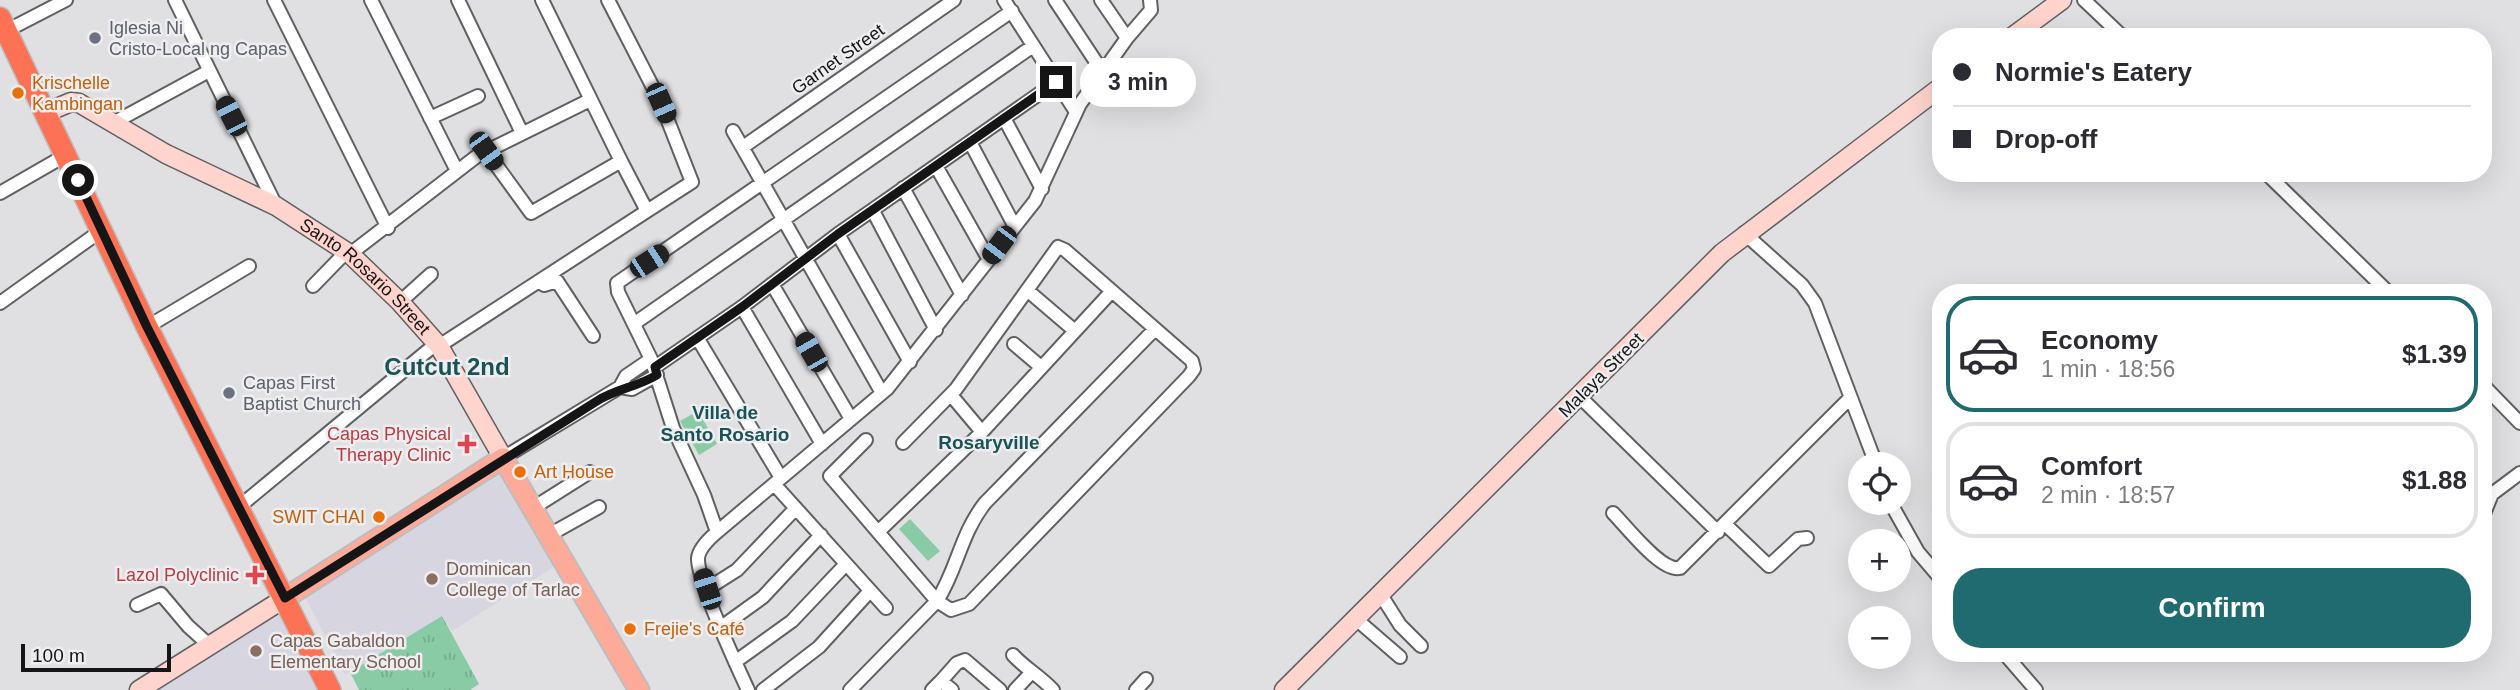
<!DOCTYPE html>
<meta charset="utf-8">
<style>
:root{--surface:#fff;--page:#f7f7f7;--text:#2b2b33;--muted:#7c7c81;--line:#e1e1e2;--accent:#1f6b6f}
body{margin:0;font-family:Arial,sans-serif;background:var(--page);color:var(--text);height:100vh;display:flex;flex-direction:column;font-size:26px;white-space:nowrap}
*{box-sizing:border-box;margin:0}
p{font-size:23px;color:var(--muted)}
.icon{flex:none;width:38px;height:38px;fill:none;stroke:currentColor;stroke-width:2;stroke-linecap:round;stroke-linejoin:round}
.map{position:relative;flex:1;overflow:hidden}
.drawer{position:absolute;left:1932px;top:284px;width:560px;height:378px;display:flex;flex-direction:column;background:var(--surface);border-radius:28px;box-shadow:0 7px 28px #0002}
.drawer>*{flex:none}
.hud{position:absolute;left:1932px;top:28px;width:560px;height:154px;border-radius:28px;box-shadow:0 7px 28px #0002;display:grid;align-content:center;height:154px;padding:0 21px;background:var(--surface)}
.fabs{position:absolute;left:1848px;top:452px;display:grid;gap:14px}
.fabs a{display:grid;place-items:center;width:63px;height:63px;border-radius:50%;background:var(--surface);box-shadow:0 7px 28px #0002;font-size:35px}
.scale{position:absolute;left:21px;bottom:18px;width:150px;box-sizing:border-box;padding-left:7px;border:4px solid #151516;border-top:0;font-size:19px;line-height:24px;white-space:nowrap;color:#151516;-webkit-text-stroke:5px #eeedf0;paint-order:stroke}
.end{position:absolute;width:32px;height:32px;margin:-16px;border:9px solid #151516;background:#fff;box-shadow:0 0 0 4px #fff}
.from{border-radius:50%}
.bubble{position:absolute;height:49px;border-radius:24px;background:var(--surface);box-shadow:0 7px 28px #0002;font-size:23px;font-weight:800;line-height:49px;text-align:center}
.car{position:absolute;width:21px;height:42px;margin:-21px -10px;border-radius:9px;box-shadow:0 0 5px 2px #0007;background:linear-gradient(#222 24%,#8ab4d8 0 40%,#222 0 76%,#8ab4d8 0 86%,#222 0)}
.hud b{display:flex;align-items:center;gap:24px;height:66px;font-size:26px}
.hud b+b{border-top:2px solid var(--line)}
.hud i{width:18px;height:18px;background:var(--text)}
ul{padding:12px 0 0;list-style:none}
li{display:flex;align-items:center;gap:21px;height:116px;margin:0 14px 10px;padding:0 7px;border:4px solid var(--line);border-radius:28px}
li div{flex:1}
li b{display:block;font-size:26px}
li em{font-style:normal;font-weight:800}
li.selected{border-color:var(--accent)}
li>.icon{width:63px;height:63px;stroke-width:1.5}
.cta{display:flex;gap:14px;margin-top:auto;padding:14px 21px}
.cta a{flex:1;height:80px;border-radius:28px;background:var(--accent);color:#fff;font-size:28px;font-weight:800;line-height:80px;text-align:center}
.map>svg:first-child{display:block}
.built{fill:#d7d5e0}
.grass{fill:url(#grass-tufts)}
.garden{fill:#89cba5}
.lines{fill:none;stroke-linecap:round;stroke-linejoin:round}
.street-casing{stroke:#605f62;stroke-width:16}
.secondary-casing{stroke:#605f62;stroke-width:21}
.primary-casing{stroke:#bdbdbe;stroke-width:23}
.highway-casing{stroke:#bdbdbe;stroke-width:24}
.street{stroke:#fff;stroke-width:12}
.secondary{stroke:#fed4cc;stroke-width:18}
.primary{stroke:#feaa98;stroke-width:19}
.highway{stroke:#fd7154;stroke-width:21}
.route{stroke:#151516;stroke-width:9}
.worship-dot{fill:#6b7280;stroke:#eeedf0;stroke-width:2.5}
.food-dot{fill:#e8710a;stroke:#eeedf0;stroke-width:2.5}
.health-dot{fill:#e0444e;stroke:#eeedf0;stroke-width:2.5}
.education-dot{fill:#8d6e63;stroke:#eeedf0;stroke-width:2.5}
.labels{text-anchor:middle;stroke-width:5;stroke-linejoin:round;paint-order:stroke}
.worship-label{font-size:18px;fill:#5b616d;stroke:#eeedf0;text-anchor:start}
.street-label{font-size:18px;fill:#151516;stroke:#eeedf0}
.food-label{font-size:18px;fill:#c56008;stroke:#eeedf0;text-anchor:start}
.health-label{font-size:18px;fill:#be3a42;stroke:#eeedf0;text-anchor:end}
.education-label{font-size:18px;fill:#785e54;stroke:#eeedf0;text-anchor:start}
.neighbourhood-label{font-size:19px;font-weight:bold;fill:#185457;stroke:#eeedf0}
.district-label{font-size:24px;font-weight:bold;fill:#185457;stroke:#eeedf0}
</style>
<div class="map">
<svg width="2520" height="690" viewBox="0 0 2520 690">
<defs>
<pattern id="grass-tufts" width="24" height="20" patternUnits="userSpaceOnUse" patternTransform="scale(1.75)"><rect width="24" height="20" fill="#89cba5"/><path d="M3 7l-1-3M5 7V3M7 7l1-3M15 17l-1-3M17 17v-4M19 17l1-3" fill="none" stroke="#75ad8d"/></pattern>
</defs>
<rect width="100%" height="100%" fill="#e0e0e3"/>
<path class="built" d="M502,471l58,92 -108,68 -10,-15 -97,59 -41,-80z
M277,612l39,78h-163z"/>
<path class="grass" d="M442,616l37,68 -9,6h-111l-9,-18z"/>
<path class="garden" d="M698,411l19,33 -18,11 -19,-34z
M910,519l30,32 -12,10 -29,-32z"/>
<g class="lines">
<g class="street-casing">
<path id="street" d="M175,0l101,206
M274,0l114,228
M371,0l86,171
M458,0l64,133
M542,0l79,161
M608,0l53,103 31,79 -45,29
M1004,0l72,112
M1055,0l47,71
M1101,0l26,38
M2084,0l39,37
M6,31l60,-31
M430,118l48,-22
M1004,118l38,71
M113,123l96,-52
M733,131l149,262
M970,142l44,83
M743,147l211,-147
M936,166l52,92
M2266,173l122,119
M903,188l59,107
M0,193l66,-38
M873,211l63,119
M1744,233l58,52 13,18 61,161
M838,234l72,128
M350,254l127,-98 113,-56
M772,284l79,135
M544,285l13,-4 36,55
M313,286l34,-35
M1027,290l48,41
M400,302l31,-28
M0,303l102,-73
M742,307l80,137
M635,323l398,-277
M147,327l102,-61
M698,339l83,139
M1014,344l27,23
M439,346l208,-135 -26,-50 -90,52 -45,-62
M655,367l87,-60 96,-73 218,-152
M2483,385l37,38
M620,387l12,2 25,-14
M951,395l31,37
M1580,397l138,135
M866,440l-36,36 107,125 14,9 18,-6 220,-228 5,-7 -2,-8 -127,-111 -7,-3 -102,142 -53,54
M503,458l117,-71 6,-11 25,-17
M774,484l112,124
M1890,502l28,50 23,27
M240,506l197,-163
M533,508l57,-36
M1613,513c14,14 48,59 67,55l170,-170
M2483,516l9,-22 28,-21
M1725,524l44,42 29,-27 9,-1
M717,532l-13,-37 -31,-67 -22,-69 -33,-67 -1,-9 395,-272
M878,532l104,-100 130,-141
M549,535l50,-28
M707,589l30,-19 59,-62
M1381,595l19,30 21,21
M137,605l24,-11 27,32 21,19
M1356,619l44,38
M720,628l43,-31 58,-62
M2004,653l32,37
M1013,655c13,14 27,21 40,35
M735,662l57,-41 54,-57
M941,681l16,-18 8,-3 35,30
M748,690c-11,-24 -51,-109 -50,-132 1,-10 12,-20 19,-26l170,-143 148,-188 45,-97 47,-66 24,-28 -1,-10
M763,690l56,-43 50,-55
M850,690l87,-89c21,-33 23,-66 48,-98l170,-174
M932,690l9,-9 11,9
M1015,690l16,-17
M1136,690l10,-11"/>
</g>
<g class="secondary-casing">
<g id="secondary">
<path d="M2012,37l50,-37"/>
<path id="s1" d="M45,113l26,-11 8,1 87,51 110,52 74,48 50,48 39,44 64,112"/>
<path d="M139,690l146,-92"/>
<path d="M1284,690l438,-437 219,-166"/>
</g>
</g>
<g class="primary-casing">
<path id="primary" d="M285,598l218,-140 136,232"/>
</g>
<g class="highway-casing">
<path id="highway" d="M0,18l147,309 183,363"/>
</g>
<use href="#street" class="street"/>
<use href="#secondary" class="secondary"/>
<use href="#primary" class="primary"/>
<use href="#highway" class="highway"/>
</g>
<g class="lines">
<path class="route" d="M78,180l69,147 138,271 312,-197c21,-13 38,-13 60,-26l-2,-8 87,-60 96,-73 218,-152"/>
</g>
<g class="worship-dot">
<circle cx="95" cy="38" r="7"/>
<circle cx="229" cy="393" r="7"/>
</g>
<g class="food-dot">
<circle cx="18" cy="93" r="7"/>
<circle cx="520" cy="472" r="7"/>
<circle cx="379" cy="517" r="7"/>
<circle cx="630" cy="629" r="7"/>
</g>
<g class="health-dot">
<path d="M463.5 433.5h7v7h7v7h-7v7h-7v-7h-7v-7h7z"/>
<path d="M251.5 564.5h7v7h7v7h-7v7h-7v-7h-7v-7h7z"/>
</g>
<g class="education-dot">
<circle cx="432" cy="579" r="7"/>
<circle cx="256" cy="651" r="7"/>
</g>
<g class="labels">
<g class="worship-label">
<text x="109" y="34">Iglesia Ni<tspan x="109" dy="21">Cristo-Local ng Capas</tspan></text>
<text x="243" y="389">Capas First<tspan x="243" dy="21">Baptist Church</tspan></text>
</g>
<g class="street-label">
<text transform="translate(838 59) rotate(-35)" y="6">Garnet Street</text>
<text dy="6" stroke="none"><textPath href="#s1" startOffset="373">Santo Rosario Street</textPath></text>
<text transform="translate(1601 375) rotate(-45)" y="6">Malaya Street</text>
</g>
<g class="food-label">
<text x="32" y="89">Krischelle<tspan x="32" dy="21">Kambingan</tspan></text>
<text x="534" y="478">Art House</text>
<text x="365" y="523" text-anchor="end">SWIT CHAI</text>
<text x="644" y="635">Frejie's Café</text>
</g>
<g class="health-label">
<text x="451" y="440">Capas Physical<tspan x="451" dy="21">Therapy Clinic</tspan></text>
<text x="239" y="581">Lazol Polyclinic</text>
</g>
<g class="education-label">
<text x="446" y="575">Dominican<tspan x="446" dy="21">College of Tarlac</tspan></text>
<text x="270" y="647">Capas Gabaldon<tspan x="270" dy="21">Elementary School</tspan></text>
</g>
<g class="neighbourhood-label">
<text x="725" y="419">Villa de<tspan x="725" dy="22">Santo Rosario</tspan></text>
<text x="989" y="449">Rosaryville</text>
</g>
<g class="district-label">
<text x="447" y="375">Cutcut 2nd</text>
</g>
</g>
</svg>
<div class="fabs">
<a><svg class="icon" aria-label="locate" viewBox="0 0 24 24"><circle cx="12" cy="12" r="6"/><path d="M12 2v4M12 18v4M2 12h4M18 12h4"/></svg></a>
<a>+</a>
<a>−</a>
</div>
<div class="scale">100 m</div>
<i class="end from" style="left:78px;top:180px"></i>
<i class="end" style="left:1056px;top:82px"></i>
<div class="bubble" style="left:1080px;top:58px;width:116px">3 min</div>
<i class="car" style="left:661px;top:103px;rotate:156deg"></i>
<i class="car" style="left:231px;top:116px;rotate:333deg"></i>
<i class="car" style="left:486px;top:151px;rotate:144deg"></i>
<i class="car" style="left:999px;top:245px;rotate:217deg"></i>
<i class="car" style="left:649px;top:261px;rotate:57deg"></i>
<i class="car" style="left:811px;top:352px;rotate:330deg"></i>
<i class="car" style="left:707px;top:589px;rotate:342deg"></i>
<div class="hud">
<b><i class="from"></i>Normie's Eatery</b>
<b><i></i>Drop-off</b>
</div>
<section class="drawer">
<ul>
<li class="selected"><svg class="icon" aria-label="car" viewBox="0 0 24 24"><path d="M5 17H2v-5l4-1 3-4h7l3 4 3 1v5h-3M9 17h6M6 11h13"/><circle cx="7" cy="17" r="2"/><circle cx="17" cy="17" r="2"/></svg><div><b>Economy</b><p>1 min · 18:56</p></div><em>$1.39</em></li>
<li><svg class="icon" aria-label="car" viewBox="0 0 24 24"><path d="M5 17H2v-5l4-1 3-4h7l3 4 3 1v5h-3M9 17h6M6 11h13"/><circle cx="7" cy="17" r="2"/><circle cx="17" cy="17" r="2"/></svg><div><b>Comfort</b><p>2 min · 18:57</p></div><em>$1.88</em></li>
</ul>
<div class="cta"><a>Confirm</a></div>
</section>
</div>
